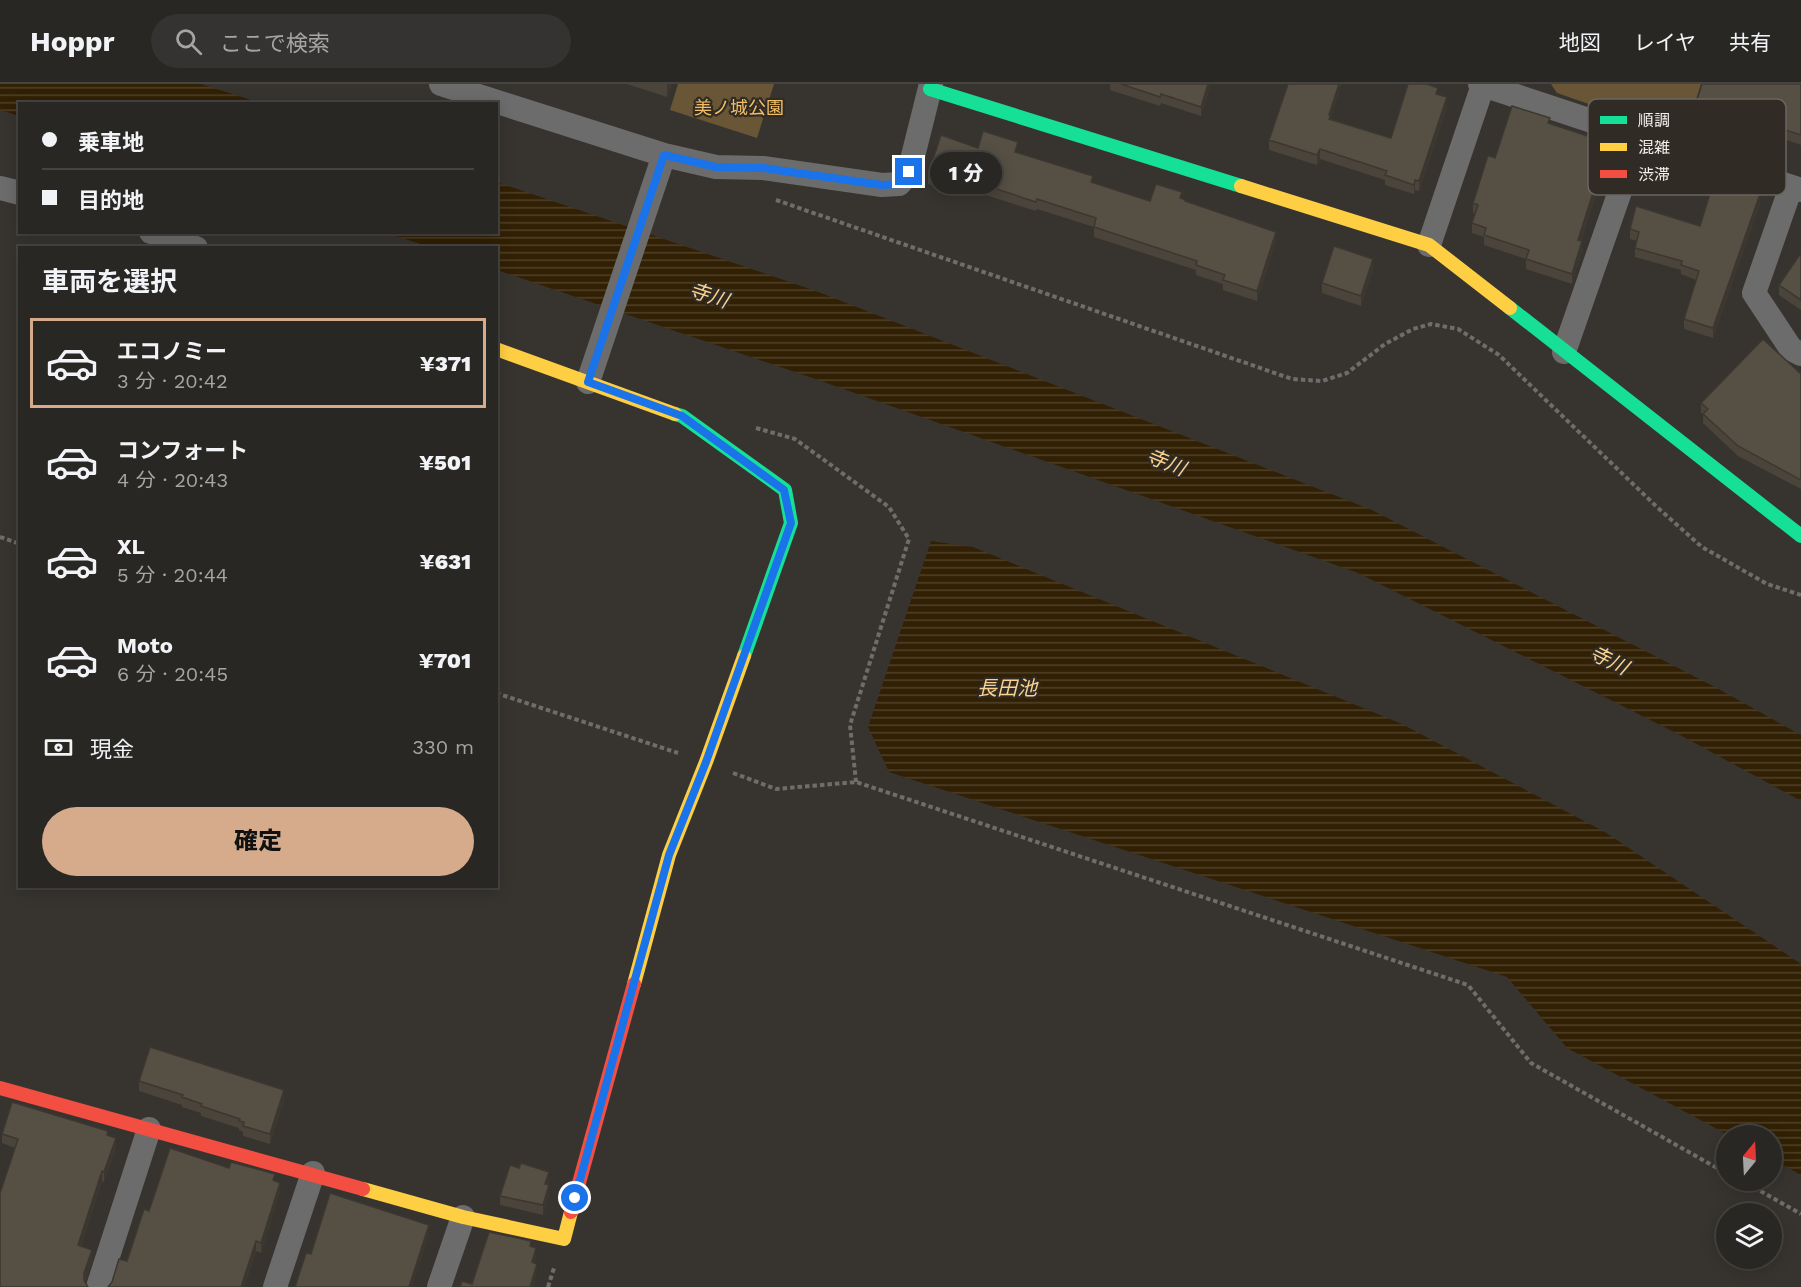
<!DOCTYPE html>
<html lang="ja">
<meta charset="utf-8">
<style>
:root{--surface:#292724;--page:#353331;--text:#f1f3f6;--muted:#a5a5a6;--line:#454441;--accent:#d6ab8b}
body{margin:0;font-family:"Work Sans","Noto Sans JP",sans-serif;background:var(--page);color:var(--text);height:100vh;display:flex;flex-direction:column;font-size:22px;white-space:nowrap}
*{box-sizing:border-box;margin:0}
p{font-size:20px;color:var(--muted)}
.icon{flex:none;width:33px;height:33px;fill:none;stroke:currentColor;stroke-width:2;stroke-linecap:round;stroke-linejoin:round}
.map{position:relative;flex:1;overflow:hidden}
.drawer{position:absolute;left:18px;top:162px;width:480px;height:642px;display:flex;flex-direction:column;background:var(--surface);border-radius:0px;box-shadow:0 3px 15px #0003,0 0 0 2px var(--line)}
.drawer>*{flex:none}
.top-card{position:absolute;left:18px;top:18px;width:480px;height:132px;border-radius:0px;box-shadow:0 3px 15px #0003,0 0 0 2px var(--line);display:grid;align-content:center;height:132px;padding:0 24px;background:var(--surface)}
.needle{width:39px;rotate:18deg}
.buttons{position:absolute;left:1716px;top:1041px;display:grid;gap:12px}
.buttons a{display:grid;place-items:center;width:66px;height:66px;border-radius:50%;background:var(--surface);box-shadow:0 3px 15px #0003,0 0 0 2px var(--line);font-size:30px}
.end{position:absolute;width:27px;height:27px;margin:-14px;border:8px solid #1a73e8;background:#fff;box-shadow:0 0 0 3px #fff}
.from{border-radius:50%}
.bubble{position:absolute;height:42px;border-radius:21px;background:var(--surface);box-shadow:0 3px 15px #0003,0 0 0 2px var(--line);font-size:20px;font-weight:800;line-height:42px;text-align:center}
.top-card b{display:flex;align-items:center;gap:21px;height:57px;font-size:22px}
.top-card b+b{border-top:2px solid var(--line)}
.top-card i{width:15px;height:15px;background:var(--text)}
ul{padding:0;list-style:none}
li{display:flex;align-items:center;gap:18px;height:90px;margin:0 12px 9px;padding:0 12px;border:3px solid transparent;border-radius:0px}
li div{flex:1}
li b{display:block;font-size:22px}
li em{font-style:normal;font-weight:800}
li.selected{border-color:var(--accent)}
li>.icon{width:54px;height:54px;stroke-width:1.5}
h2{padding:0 24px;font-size:27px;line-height:72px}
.pay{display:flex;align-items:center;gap:15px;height:66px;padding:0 24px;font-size:22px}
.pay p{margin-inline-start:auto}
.cta{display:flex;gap:12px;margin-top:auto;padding:12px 24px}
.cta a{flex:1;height:69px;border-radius:36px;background:var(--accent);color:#111;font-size:24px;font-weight:800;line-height:69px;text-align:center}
header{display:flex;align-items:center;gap:36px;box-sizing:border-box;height:84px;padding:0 30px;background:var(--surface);border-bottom:2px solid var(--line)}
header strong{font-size:28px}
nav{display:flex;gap:33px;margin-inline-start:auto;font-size:21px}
.search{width:420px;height:54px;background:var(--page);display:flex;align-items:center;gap:15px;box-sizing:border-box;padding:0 21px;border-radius:33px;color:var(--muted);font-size:22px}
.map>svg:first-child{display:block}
.green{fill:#685636}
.water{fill:url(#water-rules)}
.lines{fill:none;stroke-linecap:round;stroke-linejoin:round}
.path{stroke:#6e6d6c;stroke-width:4;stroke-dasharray:4.5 3;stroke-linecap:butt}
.street{stroke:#6d6c6c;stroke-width:24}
.fast{stroke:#16e098;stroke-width:14}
.slow{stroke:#ffcf43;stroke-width:14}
.jam{stroke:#f24e42;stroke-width:14}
.wall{fill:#4a443a}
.shaded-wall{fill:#3c3730}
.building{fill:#564f44;stroke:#3c3730;stroke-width:1.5}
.route{stroke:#1a73e8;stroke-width:8}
.labels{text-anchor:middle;stroke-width:4.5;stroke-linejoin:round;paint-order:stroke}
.park-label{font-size:18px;fill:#f4bf64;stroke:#302b24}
.water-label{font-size:20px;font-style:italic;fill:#fcd18c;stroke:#302b24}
.key{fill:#302b24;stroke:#6a6660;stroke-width:1.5}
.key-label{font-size:16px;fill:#f3f0eb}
</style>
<header>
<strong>Hoppr</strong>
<div class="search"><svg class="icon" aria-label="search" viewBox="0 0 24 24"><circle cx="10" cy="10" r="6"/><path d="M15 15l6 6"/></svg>ここで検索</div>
<nav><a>地図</a><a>レイヤ</a><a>共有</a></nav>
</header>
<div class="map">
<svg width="1801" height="1203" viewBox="0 0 1801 1203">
<defs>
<pattern id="water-rules" width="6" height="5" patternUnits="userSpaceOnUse" patternTransform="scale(1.5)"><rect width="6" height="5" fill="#312004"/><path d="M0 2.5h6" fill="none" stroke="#4f4129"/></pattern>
</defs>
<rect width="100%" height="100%" fill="#373430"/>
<path class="green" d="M678,0h96l-17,54 -87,-28z
M1551,0h150l-17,53 -127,-44z"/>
<path class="water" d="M0,0h201l60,19 -241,1 -1,12 -19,-6z
M497,98l319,109 556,219 343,177 86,48v66l-121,-66 -322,-162 -537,-192 -324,-111 -1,-22 -66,-1 -44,-14 110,-1z
M931,457l42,6 429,177 203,108 196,132v211l-29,-16v-23l-44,-1 -161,-87 -60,-71 -618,-205 -21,-45z"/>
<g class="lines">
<path class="path" d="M776,116l516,179 30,2 25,-8 38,-29 28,-15 18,-5 27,5 41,26 159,153 44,39 65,37 34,11
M756,344l39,11 94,68 20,32 -59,186 6,57
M0,453l20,7
M496,609l182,60
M733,689l43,16 80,-7 612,203 63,78 195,110
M1741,1096l60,34
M548,1203l6,-19"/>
<path class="street" d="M441,0l223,71 52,12 47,1 119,17 17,-1 10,-12 22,-88
M1480,0l321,106
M1791,103l-37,106 37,56 10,5
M0,104l20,5
M151,148l45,16
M1429,161l54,-160
M1564,268l75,-215
M588,298l76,-227
M98,1203l51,-158
M275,1203l38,-114
M439,1203l24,-70"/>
<path class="fast" d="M930,5l311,97
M1510,224l291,228
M675,330l7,2 103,74 6,33 -47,133"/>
<path class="slow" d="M1241,102l188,59 81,63
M496,265l179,65
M634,900l35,-129 37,-93 38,-106
M363,1105l100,28 101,22 7,-27"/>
<path class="jam" d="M0,1004l363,101
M571,1128l63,-228"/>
</g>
<path class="wall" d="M627,0h45l-5,13z
M1110,0h101l-10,32 -40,-13 -1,3 -50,-16z
M1801,0v61l-67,-23 -1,3 -37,-12v-10z
M1438,10l9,13 -28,84 -4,-1 -1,4 -29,-9v-5l-65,-21 -3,6 -48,-15v-10l62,-21 60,19z
M1550,40l59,29 -28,88 1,10 -10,33 -46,-15v-10l-42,-14v-8l-12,-4v-10l3,-9 -2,-1v-10l22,-45z
M1018,69l75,30 57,18 32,-2 4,3 90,39 -19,60 -34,-11v-6l-27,-9v-5l-102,-33v-10l-57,-18 -1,2 -82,-26 -2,7 -24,-8v-10z
M1756,109l4,11 -47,134 -29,-9v-10l12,-39 -15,-6v-4l-46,-13v-9l2,-7 -7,-2v-10l70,-3z
M1801,169v57l-22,-15v-10z
M1373,185l-12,37 -39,-13v-10z
M1801,290v124v-9l-63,-33 -35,-33v-9l-2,-1v-10z
M139,997l145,19 -14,44 -27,-8v-4l-4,-2v-2l-38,-12v-3l-19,-6v-2l-43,-14z
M2,1050l106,2 8,12 -12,34 -2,-1 -21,65 11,14 -7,21 -85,6 15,-139 -13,-5z
M229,1084l46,13 5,11 -19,61 -5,-2 -12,36h-136l19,-26 22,-50z
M549,1098l-1,3 1,10 -6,20 -43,-10v-9z"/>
<path class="shaded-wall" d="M668,0h4l-5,13v-12z
M1208,0h3l-10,32v-9z
M1339,0h3l-11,36v5l-2,-10z
M1447,13v10l-28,84v-10z
M1609,59v10l-31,97v-10z
M1320,65v10l-3,6v-10z
M954,91v10l-2,7v-10z
M1415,96v10l-1,4v-9z
M1760,110v10l-47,134v-10z
M1276,148v9l-19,60v-10z
M1582,157v10l-10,33v-10z
M1373,175v10l-12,37v-10z
M284,1006v10l-14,44v-10z
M116,1054v10l-12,34v-10z
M102,1087v10l-24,74v-10z
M549,1088v10l-4,12v-10z
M280,1099v9l-19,61v-10z
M549,1101v10l-6,20v-10z
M429,1141v10l-17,52h-3z
M256,1157v10l-12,36h-3z
M536,1164v10l-4,14v-10z
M92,1166v10l-8,23v-10z
M537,1180v9l-4,14h-3z"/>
<path class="building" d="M1121,0h87l-7,23 -40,-13 -1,3z
M1288,0h51l-10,31h2l-2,4 62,19 17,-54h19l11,4 -2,6 11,3 -28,84 -4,-1 -1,5 -29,-10 2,-4 -67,-22 -3,6 -48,-15z
M1702,0h99v51l-67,-22 -1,3 -37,-13z
M1512,22l38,12 -2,5 61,20 -31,97 4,1 -10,33 -46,-15 3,-9 -45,-15 2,-7 -14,-5 6,-18 -5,-2 15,-48 7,3z
M983,47l35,11 -3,10 78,24 -2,6 59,19 6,-17 26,8 -2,6 6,2 -1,1 91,31 -19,59 -34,-11 2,-5 -29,-10 1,-4 -103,-34 2,-9 -59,-19 -1,3 -82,-27 -2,7 -24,-8 13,-39 37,13z
M1716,90l40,13 -1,6 5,1 -47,134 -29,-9 15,-48 -18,-6 1,-4 -47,-13 4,-16 -9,-3 6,-23 64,20z
M1334,162l39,13 -12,37 -39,-13z
M1801,169v47l-22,-15z
M1763,255l38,35v106l-63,-34 -35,-32 5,-5 -7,-6z
M150,963l134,43 -14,44 -27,-8 1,-4 -5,-1 1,-2 -39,-13 1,-2 -20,-7 1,-2 -44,-14z
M12,1018l96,29 -1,4 9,3 -12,34 -2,-1 -24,74 14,5 -8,23v7l4,7h-88v-94l18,-54 -16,-5z
M170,1064l59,20 2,-6 44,12 -2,6 7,3 -19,60 -5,-2 -15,46h-133l4,-5 7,-23 8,2 17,-52 5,2z
M521,1079l28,9 -4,12 4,1 -6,20 -43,-9 10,-31 9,3z
M330,1109l99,32 -20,62h-114l11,-34 5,1z
M489,1148l42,9 -1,5 6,2 -4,14 5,2 -7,23h-70l2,-6 10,3z"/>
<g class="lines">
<path class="route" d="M575,1114l94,-343 37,-93 85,-239 -7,-33 -102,-74 -94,-34 76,-227 52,12 47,1 119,17 17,-1 10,-12"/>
</g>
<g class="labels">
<g class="park-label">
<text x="739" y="30">美ノ城公園</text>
</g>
<g class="water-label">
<text transform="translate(709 211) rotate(18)" y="7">寺川</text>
<text transform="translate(1166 378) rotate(22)" y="7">寺川</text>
<text transform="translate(1609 576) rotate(26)" y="7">寺川</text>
<text x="1007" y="611">長田池</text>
</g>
</g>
<rect x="1588" y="15" width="198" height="96" rx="9" class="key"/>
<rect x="1600" y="32" width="27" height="8" fill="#16e098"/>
<rect x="1600" y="59" width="27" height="8" fill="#ffcf43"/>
<rect x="1600" y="86" width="27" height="8" fill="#f24e42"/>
<g class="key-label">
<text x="1638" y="42">順調</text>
<text x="1638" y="69">混雑</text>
<text x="1638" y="96">渋滞</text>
</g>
</svg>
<div class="buttons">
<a><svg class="needle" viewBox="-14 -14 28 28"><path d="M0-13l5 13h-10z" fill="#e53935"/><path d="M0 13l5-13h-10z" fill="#a5a5a6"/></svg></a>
<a><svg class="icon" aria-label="layers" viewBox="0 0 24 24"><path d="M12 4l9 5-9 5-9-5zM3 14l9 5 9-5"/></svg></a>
</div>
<i class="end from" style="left:575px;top:1114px"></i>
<i class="end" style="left:909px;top:88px"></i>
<div class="bubble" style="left:930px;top:68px;width:72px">1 分</div>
<div class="top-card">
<b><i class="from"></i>乗車地</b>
<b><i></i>目的地</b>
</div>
<section class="drawer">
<h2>車両を選択</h2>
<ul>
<li class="selected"><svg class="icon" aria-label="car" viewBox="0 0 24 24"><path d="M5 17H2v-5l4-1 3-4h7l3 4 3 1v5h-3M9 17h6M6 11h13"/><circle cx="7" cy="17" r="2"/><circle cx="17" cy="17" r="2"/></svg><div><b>エコノミー</b><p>3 分 · 20:42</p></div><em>¥371</em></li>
<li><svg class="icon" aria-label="car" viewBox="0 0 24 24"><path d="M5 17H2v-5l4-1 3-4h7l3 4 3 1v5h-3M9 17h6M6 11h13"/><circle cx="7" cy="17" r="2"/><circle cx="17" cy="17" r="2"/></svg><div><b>コンフォート</b><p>4 分 · 20:43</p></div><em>¥501</em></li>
<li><svg class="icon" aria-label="car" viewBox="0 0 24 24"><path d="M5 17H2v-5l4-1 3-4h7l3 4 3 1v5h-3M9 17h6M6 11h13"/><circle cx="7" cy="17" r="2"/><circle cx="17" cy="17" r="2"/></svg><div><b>XL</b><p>5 分 · 20:44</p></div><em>¥631</em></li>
<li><svg class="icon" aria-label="car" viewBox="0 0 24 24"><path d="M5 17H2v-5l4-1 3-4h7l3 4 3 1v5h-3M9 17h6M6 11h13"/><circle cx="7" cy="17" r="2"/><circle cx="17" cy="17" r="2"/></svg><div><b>Moto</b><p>6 分 · 20:45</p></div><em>¥701</em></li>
</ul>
<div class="pay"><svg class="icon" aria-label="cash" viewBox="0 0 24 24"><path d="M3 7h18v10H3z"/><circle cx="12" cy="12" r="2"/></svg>現金<p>330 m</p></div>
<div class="cta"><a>確定</a></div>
</section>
</div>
